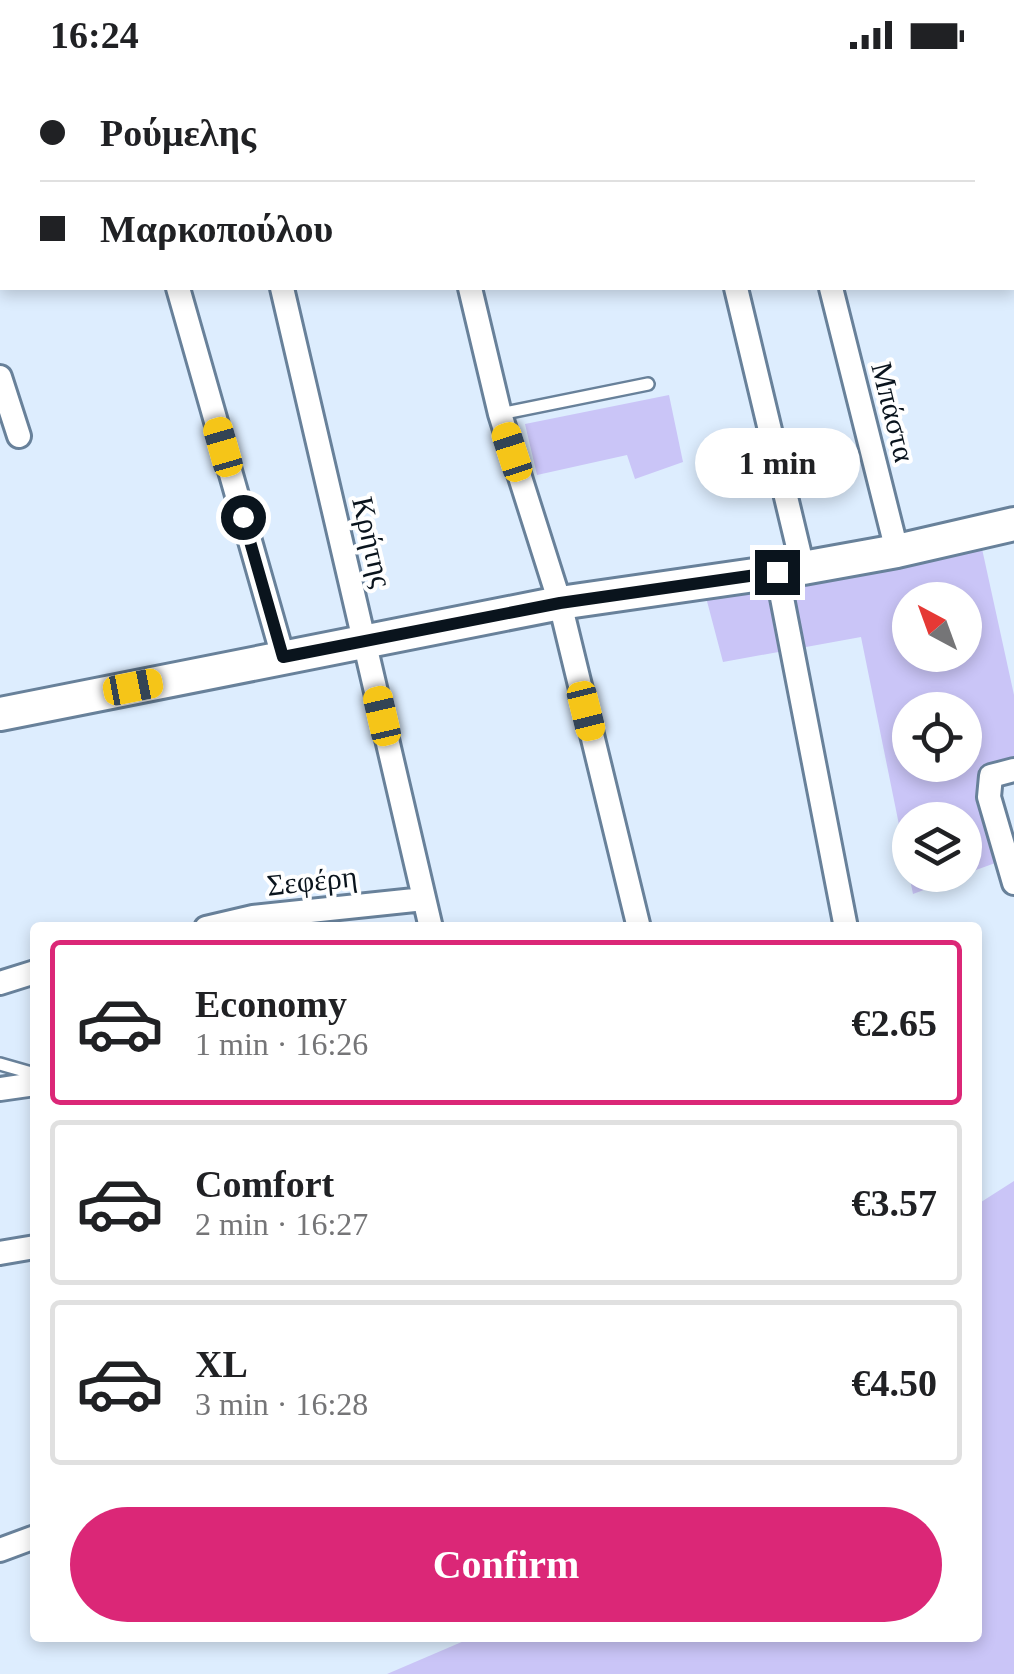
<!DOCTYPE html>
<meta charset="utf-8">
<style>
:root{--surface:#fff;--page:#f6f6f6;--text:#202124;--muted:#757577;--line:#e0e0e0;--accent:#db2777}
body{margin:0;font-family:"Times New Roman",serif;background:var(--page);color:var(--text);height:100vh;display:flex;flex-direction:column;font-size:38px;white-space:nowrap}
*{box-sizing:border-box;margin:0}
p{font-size:32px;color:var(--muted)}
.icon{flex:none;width:55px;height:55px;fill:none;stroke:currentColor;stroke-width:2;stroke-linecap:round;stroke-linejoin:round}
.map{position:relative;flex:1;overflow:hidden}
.panel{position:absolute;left:30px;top:852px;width:952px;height:720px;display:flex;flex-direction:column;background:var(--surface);border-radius:10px;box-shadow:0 5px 15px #0003}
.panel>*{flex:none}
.hud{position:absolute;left:0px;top:0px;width:1015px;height:220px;box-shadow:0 5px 15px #0003;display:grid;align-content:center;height:220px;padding:0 40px;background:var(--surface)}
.needle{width:65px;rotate:319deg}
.tools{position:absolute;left:892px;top:512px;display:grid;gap:20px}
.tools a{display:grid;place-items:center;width:90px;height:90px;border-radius:50%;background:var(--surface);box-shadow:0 5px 15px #0003;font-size:50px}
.end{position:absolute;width:45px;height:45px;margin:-22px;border:12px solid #0a141d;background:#fff;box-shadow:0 0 0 5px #fff}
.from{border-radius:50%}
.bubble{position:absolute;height:70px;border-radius:35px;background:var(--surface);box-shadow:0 5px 15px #0003;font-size:32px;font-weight:700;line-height:70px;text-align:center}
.car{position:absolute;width:30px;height:60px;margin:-30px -15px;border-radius:12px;box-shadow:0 0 8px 2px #0007;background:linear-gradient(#f5c518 24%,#345 0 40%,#f5c518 0 76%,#345 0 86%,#f5c518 0)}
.hud b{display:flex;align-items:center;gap:35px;height:95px;font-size:38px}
.hud b+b{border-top:2px solid var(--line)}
.hud i{width:25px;height:25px;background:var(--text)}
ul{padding:18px 0 0;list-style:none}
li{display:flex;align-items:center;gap:30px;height:165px;margin:0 20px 15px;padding:0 20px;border:5px solid var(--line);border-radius:10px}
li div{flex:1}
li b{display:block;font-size:38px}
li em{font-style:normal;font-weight:700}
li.selected{border-color:var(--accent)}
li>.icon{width:90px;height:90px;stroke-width:1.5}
.action{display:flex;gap:20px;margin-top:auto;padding:20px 40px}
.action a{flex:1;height:115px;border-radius:60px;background:var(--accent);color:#fff;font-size:40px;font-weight:700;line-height:115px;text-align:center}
.status{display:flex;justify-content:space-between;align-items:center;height:70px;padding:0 50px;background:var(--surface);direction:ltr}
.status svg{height:28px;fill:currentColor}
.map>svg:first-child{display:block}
.green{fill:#cac5f7;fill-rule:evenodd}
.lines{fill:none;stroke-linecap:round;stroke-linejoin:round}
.lane-casing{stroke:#68819a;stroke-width:16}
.street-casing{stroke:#68819a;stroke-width:28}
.secondary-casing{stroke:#68819a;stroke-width:38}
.lane{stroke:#fff;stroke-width:11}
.street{stroke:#fff;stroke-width:22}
.secondary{stroke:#fff;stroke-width:32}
.route{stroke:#0a141d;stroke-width:12}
.labels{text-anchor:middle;stroke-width:8;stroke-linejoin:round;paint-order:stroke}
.street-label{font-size:30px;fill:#0a141d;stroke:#fff}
</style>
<div class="status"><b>16:24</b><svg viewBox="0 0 49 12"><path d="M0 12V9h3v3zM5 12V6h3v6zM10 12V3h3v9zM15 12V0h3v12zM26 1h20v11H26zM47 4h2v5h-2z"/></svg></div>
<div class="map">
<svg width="1014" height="1604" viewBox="0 0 1014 1604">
<rect width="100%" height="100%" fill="#ddedfe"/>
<path class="green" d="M669,325l14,67 -48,17 -8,-24 -90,20 -12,-51z
M979,465l35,160v62l-34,11 18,94 -33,12v-54h-55v55h54l-51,19 -52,-257 -138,25 -20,-76zM910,530h55v55h-55zM910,640h55v55h-55z
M1014,1111v493h-627l84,-36h507v-434z"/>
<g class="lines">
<g class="lane-casing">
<path id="lane" d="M500,344l148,-30
M0,994l35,10"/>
</g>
<g class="street-casing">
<path id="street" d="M117,0v2
M228,0l1,2
M412,0l1,2
M685,0l1,2
M777,0l1,2
M995,0l1,2
M77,2l6,-2
M0,30l2,-1
M1012,83l2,7
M178,218l105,369
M282,218l149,640
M470,218l30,126 60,189 79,325
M736,218l67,280
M831,218l66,263
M0,307l19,59
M777,502l69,356
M1014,700l-23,6 -2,21 25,86
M206,858l47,-11 171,-18
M0,913l35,-11
M0,1019l35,-5
M0,1183l35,-6
M0,1480l35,-13"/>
</g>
<g class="secondary-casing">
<path id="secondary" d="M0,644l560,-111 243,-35 94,-17 117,-27"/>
</g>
<use href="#lane" class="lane"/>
<use href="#street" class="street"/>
<use href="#secondary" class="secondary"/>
</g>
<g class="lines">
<path class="route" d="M243,447l40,140 277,-54 217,-31"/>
</g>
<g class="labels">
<g class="street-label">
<text transform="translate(893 342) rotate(76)" y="10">Μπάστα</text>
<text transform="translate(372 472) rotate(77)" y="10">Κρήτης</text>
<text transform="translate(312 811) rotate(-6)" y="10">Σεφέρη</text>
</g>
</g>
</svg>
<div class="tools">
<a><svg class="needle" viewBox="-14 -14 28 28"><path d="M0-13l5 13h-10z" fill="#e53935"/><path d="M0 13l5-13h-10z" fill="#757577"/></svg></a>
<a><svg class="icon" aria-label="locate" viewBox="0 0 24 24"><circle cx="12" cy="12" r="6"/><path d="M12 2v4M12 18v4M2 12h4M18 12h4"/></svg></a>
<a><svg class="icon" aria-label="layers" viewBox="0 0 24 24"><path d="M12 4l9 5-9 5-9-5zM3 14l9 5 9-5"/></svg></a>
</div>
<i class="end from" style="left:243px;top:447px"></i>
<i class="end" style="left:777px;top:502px"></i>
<div class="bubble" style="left:695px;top:358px;width:165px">1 min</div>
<i class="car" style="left:223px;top:377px;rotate:344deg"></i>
<i class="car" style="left:512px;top:382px;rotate:342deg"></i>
<i class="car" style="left:133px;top:617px;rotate:79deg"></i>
<i class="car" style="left:586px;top:641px;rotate:166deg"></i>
<i class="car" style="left:382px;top:646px;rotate:347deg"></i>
<div class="hud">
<b><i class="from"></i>Ρούμελης</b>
<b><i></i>Μαρκοπούλου</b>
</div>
<section class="panel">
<ul>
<li class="selected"><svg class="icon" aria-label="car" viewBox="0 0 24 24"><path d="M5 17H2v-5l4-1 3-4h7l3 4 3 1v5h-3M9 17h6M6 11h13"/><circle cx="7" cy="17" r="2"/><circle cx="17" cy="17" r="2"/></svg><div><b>Economy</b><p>1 min · 16:26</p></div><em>€2.65</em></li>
<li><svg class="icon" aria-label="car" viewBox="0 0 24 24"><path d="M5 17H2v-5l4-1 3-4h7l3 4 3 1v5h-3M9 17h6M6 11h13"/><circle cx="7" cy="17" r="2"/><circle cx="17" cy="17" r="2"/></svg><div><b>Comfort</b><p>2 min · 16:27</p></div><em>€3.57</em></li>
<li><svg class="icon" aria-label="car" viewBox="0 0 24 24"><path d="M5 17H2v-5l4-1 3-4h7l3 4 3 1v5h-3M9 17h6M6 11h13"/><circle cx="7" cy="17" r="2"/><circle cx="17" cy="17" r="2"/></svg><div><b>XL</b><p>3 min · 16:28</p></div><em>€4.50</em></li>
</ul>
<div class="action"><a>Confirm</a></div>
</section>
</div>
